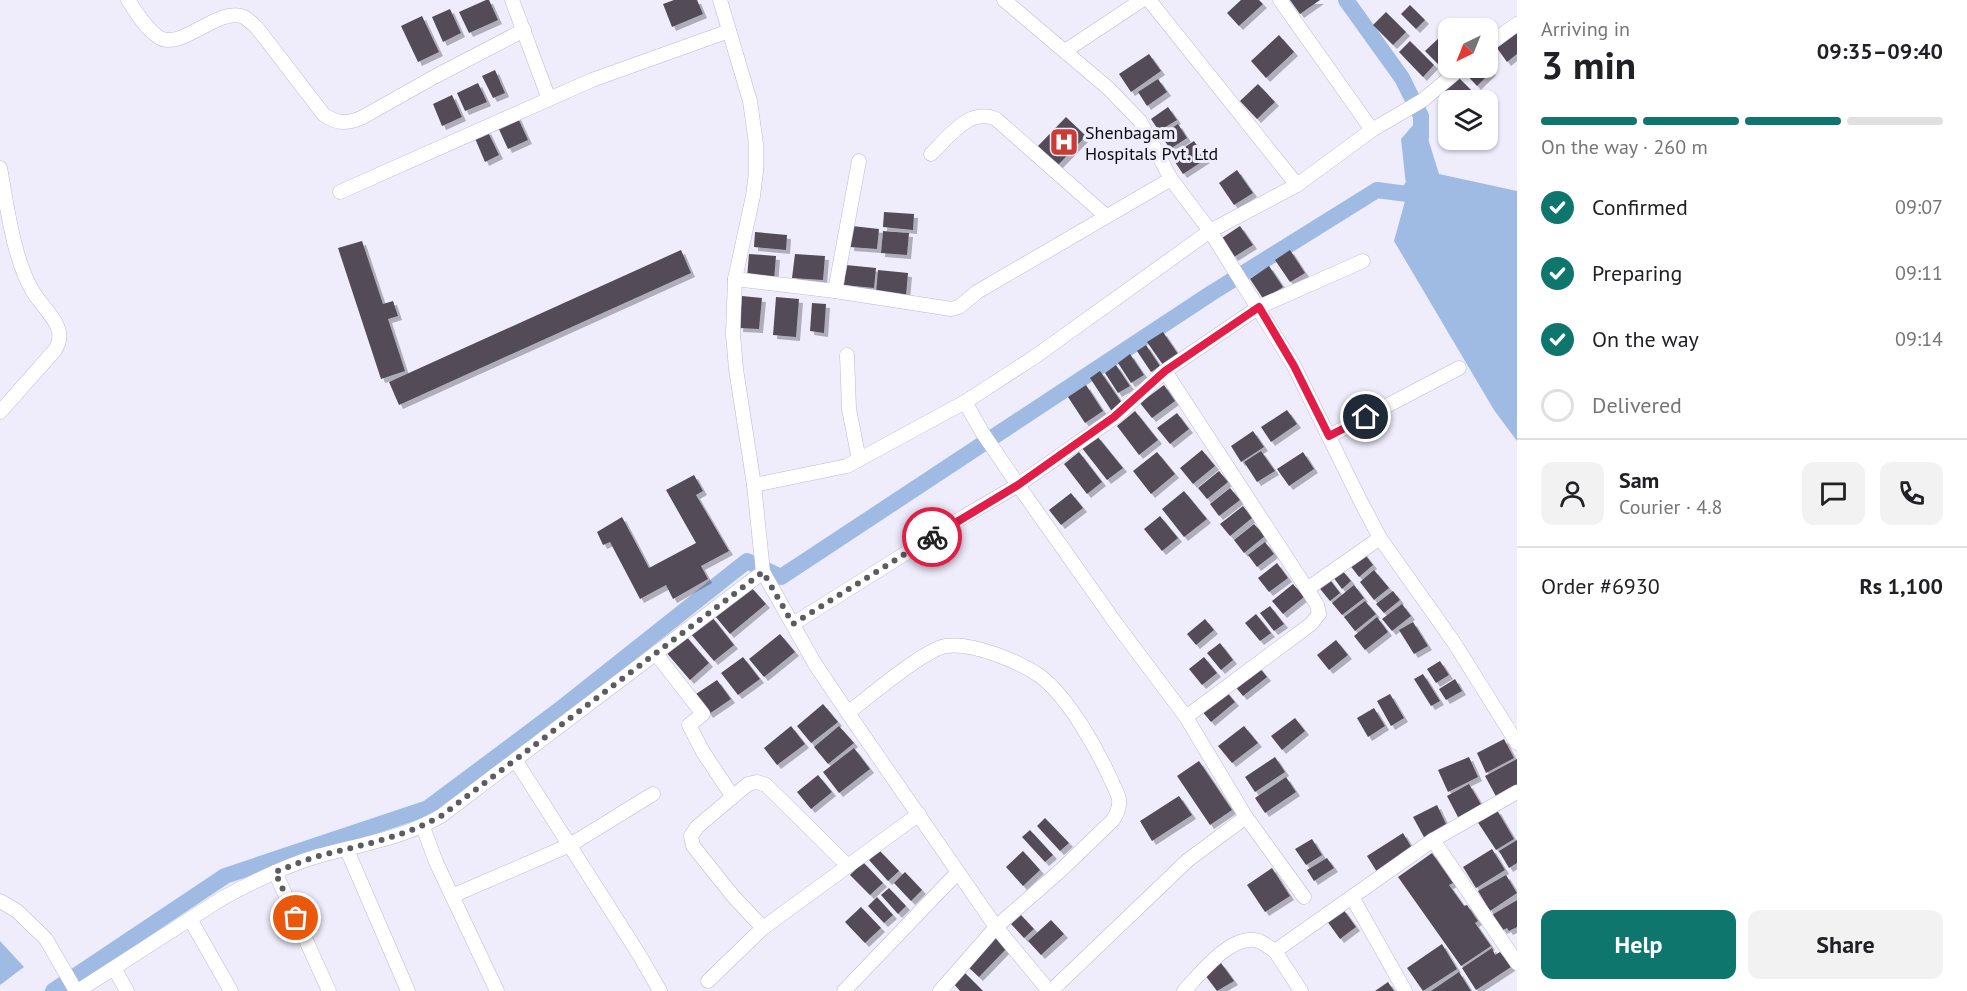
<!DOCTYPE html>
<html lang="en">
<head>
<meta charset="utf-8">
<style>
	:root { --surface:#fff; --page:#f2f2f2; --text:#202124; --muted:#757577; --line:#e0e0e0; --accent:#0f766e }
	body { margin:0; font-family:"PT Sans",sans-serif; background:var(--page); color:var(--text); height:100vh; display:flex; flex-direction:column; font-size:22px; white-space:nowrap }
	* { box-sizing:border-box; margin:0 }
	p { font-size:20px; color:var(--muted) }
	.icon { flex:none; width:33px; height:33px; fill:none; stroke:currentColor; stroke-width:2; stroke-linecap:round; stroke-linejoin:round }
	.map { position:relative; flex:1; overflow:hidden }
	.details { display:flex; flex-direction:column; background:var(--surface); width:450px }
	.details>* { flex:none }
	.needle { width:39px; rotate:223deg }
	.tools { position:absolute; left:1438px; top:18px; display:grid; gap:12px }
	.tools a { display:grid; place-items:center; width:60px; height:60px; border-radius:12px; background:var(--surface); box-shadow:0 2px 4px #0004; font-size:30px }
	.pin { position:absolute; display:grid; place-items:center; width:51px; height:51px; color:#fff; margin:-26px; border:3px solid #fff; border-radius:50%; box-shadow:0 2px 6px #0007 }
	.courier { position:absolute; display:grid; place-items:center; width:60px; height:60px; margin:-30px; border:4px solid #e11d48; border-radius:50%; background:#fff; color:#222; box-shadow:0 2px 8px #0007 }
	.summary em { font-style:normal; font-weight:800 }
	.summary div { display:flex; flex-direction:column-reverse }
	.summary { display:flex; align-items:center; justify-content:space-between; height:102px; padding:0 24px }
	h1 { font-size:39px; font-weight:800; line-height:45px }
	.bar { display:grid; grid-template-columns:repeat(4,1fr); gap:9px 6px; align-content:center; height:72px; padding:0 24px }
	.bar i { height:8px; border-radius:4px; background:var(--line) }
	.bar .selected { background:var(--accent) }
	.bar p { grid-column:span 4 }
	.line { display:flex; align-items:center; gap:15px; padding:0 24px; border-top:2px solid var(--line) }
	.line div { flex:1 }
	.round { display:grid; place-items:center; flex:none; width:63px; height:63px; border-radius:12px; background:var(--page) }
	ol { padding:0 24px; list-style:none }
	li { display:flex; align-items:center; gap:18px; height:66px }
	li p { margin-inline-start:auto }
	li .icon { padding:6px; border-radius:50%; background:var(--accent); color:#fff; stroke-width:4 }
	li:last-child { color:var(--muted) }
	li i { width:33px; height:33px; border:3px solid var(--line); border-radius:50% }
	.button { display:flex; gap:12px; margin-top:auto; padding:12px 24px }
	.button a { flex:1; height:69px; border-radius:12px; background:var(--accent); color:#fff; font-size:24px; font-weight:800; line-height:69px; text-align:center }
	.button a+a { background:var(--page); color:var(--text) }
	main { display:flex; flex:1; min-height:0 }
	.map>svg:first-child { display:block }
</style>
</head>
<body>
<main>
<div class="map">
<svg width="1517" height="991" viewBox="0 0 1517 991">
	<defs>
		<filter id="shadow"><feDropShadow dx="4" dy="4" stdDeviation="0" flood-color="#0004"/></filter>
	</defs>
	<rect width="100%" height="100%" fill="#efecfc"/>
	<!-- water -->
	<g fill="#9fbbe3">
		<polygon points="1421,116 1439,174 1517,191 1517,441 1494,410 1394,241 1407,194 1401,139"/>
		<polygon points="0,941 24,967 0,985"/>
	</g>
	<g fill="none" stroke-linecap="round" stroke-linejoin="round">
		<!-- canal -->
		<g stroke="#9fbbe3" stroke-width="16">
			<polyline points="1346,0 1402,78 1421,116 1421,137"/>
			<polyline points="53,991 225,876 428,808 559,710 747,561 781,577 1210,294 1377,190 1407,194 1421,176"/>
		</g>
	</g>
	<!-- building -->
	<g fill="#534c58" filter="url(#shadow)">
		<polygon points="486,0 489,0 498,20 469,33 459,12"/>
		<polygon points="674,0 697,0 703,14 672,27 663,4"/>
		<polygon points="1241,0 1259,0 1263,4 1239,26 1227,13"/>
		<polygon points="1290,0 1320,0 1300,14"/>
		<polygon points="1410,5 1425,20 1416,29 1401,14"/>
		<polygon points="450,9 461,33 443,42 432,17"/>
		<polygon points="1386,12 1406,32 1393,45 1373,25"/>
		<polygon points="422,16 439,52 418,62 401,26"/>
		<polygon points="1517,33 1517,54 1507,62 1497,48"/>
		<polygon points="1279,35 1294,52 1266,78 1251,61"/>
		<polygon points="1441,36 1449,44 1449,58 1441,67 1425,51"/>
		<polygon points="1410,41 1434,65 1423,77 1399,52"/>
		<polygon points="1149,54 1161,71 1131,92 1119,74"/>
		<polygon points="1473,68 1488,68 1492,71 1477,86 1466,74"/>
		<polygon points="495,70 505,93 493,98 482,76"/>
		<polygon points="1456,75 1476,95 1470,100 1454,100 1442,88"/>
		<polygon points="1158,79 1167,92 1147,106 1138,92"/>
		<polygon points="478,83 487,102 465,111 457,93"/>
		<polygon points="1258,84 1275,102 1257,119 1240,101"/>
		<polygon points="452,95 462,117 442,126 433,104"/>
		<polygon points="1168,107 1177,120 1159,131 1151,119"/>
		<polygon points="517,116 528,140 508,149 497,125"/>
		<polygon points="1066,117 1086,136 1057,166 1038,146"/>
		<polygon points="1178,124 1187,138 1170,149 1161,135"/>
		<polygon points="487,130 499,155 485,162 474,136"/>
		<polygon points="1194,141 1206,159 1183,174 1171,156"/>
		<polygon points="1237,170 1253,193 1234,205 1219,183"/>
		<polygon points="884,212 914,214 913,230 883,227"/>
		<polygon points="852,226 879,229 877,249 850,247"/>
		<polygon points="1240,226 1253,245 1234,257 1222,238"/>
		<polygon points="883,231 909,233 907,255 881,253"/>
		<polygon points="755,232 787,235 786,250 754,247"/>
		<polygon points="362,241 383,304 393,301 398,316 388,319 405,371 381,379 338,248"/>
		<polygon points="681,250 691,273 399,405 389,382"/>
		<polygon points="1290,250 1305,273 1290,282 1275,260"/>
		<polygon points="749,254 776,256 774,280 747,278"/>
		<polygon points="795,254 825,256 823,280 792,278"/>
		<polygon points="846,265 876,268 874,288 844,285"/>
		<polygon points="1269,266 1283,287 1264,300 1250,279"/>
		<polygon points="878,270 908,273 906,296 876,293"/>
		<polygon points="742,296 762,298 759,329 739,328"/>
		<polygon points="776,297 799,299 796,337 773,335"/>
		<polygon points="812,303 826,304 824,333 810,331"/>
		<polygon points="1163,332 1178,354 1163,365 1147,342"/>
		<polygon points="1146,345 1160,366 1151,372 1137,351"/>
		<polygon points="1130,354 1144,375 1131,383 1118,363"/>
		<polygon points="1116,365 1130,386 1118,393 1105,373"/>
		<polygon points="1100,371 1124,406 1113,413 1090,378"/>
		<polygon points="1086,385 1103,411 1085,423 1068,397"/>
		<polygon points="1164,385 1175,401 1152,418 1140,403"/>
		<polygon points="1287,410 1297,424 1271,442 1261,427"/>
		<polygon points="1135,411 1158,440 1139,455 1117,426"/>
		<polygon points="1177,413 1189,429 1170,444 1157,428"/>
		<polygon points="1253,431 1264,447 1241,462 1231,446"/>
		<polygon points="1097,436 1123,468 1107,480 1082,448"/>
		<polygon points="1202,450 1215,466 1193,484 1180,468"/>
		<polygon points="1261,451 1275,471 1257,482 1244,462"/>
		<polygon points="1079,452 1102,482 1087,494 1064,464"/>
		<polygon points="1157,452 1175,474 1151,494 1133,471"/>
		<polygon points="1303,452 1314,469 1289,486 1277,469"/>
		<polygon points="1219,471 1228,482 1207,499 1198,488"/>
		<polygon points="694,475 703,491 696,495 729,551 701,566 708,579 673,599 666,585 640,599 610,542 603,545 597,532 622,517 649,568 696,543 666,490"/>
		<polygon points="1230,488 1240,500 1219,516 1210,504"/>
		<polygon points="1184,491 1207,519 1184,537 1162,509"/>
		<polygon points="1071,493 1083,508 1061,525 1049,510"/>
		<polygon points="1243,506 1252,518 1230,536 1220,524"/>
		<polygon points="1160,516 1178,538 1162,551 1144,529"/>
		<polygon points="1254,524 1265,536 1244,553 1234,540"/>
		<polygon points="1265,542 1274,554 1257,567 1248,555"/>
		<polygon points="1363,552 1373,565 1359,577 1349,564"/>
		<polygon points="1277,563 1288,578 1269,592 1258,578"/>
		<polygon points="1342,570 1351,581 1342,589 1333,577"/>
		<polygon points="1374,570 1389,588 1374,600 1360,582"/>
		<polygon points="1327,576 1340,593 1330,601 1317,585"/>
		<polygon points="1293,584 1304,597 1283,614 1272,601"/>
		<polygon points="1354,585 1364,598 1342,615 1332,603"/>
		<polygon points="750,586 766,604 730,634 715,616"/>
		<polygon points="1393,591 1400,600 1384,613 1376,604"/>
		<polygon points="1365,601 1376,614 1355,631 1344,617"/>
		<polygon points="1402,604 1411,616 1392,631 1382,619"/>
		<polygon points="1270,606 1284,624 1274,631 1260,613"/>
		<polygon points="1256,614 1271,633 1260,641 1245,623"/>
		<polygon points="712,617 734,645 714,661 691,634"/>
		<polygon points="1377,617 1388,632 1365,650 1354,636"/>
		<polygon points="1205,619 1214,630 1196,645 1187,634"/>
		<polygon points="1413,622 1428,646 1414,654 1399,630"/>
		<polygon points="684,634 709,663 690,680 665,651"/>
		<polygon points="780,634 795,652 764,677 749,659"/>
		<polygon points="1336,640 1348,655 1329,670 1317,655"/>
		<polygon points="1220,643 1233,660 1221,670 1207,653"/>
		<polygon points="743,657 760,679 738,695 721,673"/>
		<polygon points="1204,657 1217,673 1202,685 1189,669"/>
		<polygon points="1440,661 1449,675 1436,683 1427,669"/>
		<polygon points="1258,666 1267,677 1243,696 1234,685"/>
		<polygon points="1423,674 1440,701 1431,706 1414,679"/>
		<polygon points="1455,679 1462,691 1446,700 1439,689"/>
		<polygon points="717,680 731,699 709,714 696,694"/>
		<polygon points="1225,690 1235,702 1211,722 1201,710"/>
		<polygon points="1390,694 1404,718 1391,726 1377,701"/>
		<polygon points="823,704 838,722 811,743 797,726"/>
		<polygon points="1374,708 1385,726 1368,737 1357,718"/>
		<polygon points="1295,718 1305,731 1282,750 1271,736"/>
		<polygon points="791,726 805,744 777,765 764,748"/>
		<polygon points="839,726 854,743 828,764 814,747"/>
		<polygon points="1244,726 1258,743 1232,763 1218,746"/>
		<polygon points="1504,739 1514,758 1486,773 1477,753"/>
		<polygon points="854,748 870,769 839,793 823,772"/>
		<polygon points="1275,757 1285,772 1255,792 1245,777"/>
		<polygon points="1469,757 1478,777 1448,792 1438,770"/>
		<polygon points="1517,759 1517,789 1498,800 1485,776"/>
		<polygon points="1199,761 1232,810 1210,825 1177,776"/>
		<polygon points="818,775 832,792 811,809 797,792"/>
		<polygon points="1286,777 1296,792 1265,813 1255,798"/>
		<polygon points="1469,784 1482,806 1459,819 1447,796"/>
		<polygon points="1179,796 1192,815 1152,841 1140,821"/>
		<polygon points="1437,805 1447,826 1425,839 1413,817"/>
		<polygon points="1497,810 1514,839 1496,850 1477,821"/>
		<polygon points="1045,818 1069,843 1060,851 1037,826"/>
		<polygon points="1030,830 1053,855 1045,862 1022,837"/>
		<polygon points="1403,833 1412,848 1377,872 1367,856"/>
		<polygon points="1312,839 1322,855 1306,865 1295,849"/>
		<polygon points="1517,840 1517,863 1509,868 1499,851"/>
		<polygon points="1492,849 1505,870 1476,888 1463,867"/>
		<polygon points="880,851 899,871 888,881 869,860"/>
		<polygon points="1023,851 1040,870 1023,886 1006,867"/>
		<polygon points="1432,853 1453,883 1449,885 1464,906 1467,905 1478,921 1475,923 1491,946 1461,966 1398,877"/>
		<polygon points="1327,858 1334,868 1314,881 1307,870"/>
		<polygon points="863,862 883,883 870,895 850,875"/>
		<polygon points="1272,868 1290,896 1265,912 1247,885"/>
		<polygon points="905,872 922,890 911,901 894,883"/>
		<polygon points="1506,875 1517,893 1490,911 1478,891"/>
		<polygon points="889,888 906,906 898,914 881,895"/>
		<polygon points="877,897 893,915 884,923 868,906"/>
		<polygon points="1517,900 1517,927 1509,931 1507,928 1503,930 1492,915"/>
		<polygon points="861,907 881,928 865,943 845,922"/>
		<polygon points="1343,909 1356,927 1340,939 1327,921"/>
		<polygon points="1021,915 1034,929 1024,938 1011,924"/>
		<polygon points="1051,920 1064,934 1041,955 1028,941"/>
		<polygon points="994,935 1007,948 979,977 966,965"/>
		<polygon points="1442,944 1457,969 1423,991 1407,968"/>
		<polygon points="1492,948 1495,955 1500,952 1511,967 1476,990 1462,968"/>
		<polygon points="1221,963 1234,981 1217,991 1205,975"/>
		<polygon points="964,972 983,991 960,991 953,983"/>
		<polygon points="1459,972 1471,991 1431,991"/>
		<polygon points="1388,982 1394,991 1375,991"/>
	</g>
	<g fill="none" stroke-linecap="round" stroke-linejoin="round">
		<!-- street casing -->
		<g stroke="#bebbca" stroke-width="15">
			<g id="street">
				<path d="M128,0c8,12 17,27 29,36 23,18 59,-30 87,-19 5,3 10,8 14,12l66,86c14,9 24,9 39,2l71,-40 90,-47"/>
				<polyline points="512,0 549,99"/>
				<polyline points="720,0 750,101 756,144 756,172 753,196 735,279 733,334 736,369 754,485 763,572 815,664 848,713 996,927 1049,991"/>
				<polyline points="1004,0 1108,88 1140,121 1171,179 1210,231 1294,366 1361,502 1380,538 1453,641 1517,743"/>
				<polyline points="1149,0 1297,185"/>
				<polyline points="1280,0 1372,130"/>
				<polyline points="1488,45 1517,24"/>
				<polyline points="1065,51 1142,0"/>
				<path d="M931,154c18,-17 38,-47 65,-35l110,97"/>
				<path d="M0,168c7,37 13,89 32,122 11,20 38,37 23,60l-55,62"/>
				<polyline points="340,192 592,80 729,31"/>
				<polyline points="735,279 835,291 951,309 959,307 977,292 1171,179"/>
				<polyline points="835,291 859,161"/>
				<polyline points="847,355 849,409 859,460"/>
				<polyline points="1165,371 1307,589 1317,605 1319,614 1311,624 1186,717"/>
				<polyline points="1329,436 1459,368"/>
				<polyline points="754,485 847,466 965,402 1033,358 1210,231 1297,185 1372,130 1423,100 1461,68"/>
				<polyline points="1307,589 1380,538"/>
				<polyline points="793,624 965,516 1018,485 982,432 965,402"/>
				<polyline points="656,654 703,714 689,725 703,752 733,797"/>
				<path d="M848,713c20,-16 77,-64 98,-67 26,-4 72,15 94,30 29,22 57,73 72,106 2,5 6,11 7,17 1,8 -2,15 -6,21l-53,51 -64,56 -56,64"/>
				<polyline points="516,761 640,956 660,991"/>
				<polyline points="423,827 436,862 497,991"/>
				<polyline points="1433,840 1517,963"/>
				<polyline points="347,850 408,991"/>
				<polyline points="275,872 329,991"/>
				<polyline points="452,896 570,845 653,794"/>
				<polyline points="1304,897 1246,817 1186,717 1117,625 1018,485 1115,417 1165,371 1259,307 1363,261"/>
				<polyline points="1352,897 1405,991"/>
				<polyline points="0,901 17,911 46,939 76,991"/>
				<polyline points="190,919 231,991"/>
				<polyline points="763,928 733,896 693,846 691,836 697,827 748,784 757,782 766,785 848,866"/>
				<polyline points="1275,951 1301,991"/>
				<polyline points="114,968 127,991"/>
				<polyline points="708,981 763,928 919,814"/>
				<path d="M78,991l143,-92c31,-17 63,-33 97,-43 44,-12 83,-17 123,-40l322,-244"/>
				<polyline points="844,991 958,872"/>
				<polyline points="1051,991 1188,860 1246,817"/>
				<path d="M1184,991c16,-17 48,-59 75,-50 5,2 11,7 16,10l158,-111 84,-48"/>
			</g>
		</g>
		<!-- street -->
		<use href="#street" stroke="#fff" stroke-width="14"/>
	</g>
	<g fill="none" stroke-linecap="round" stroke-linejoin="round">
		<!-- done -->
		<path stroke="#5c5a63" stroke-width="6" stroke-dasharray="0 10.8" d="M296,918l-21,-46c14,-5 29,-12 44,-16 42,-11 83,-18 122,-40l322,-244 30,52 139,-87"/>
		<!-- route -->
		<polyline stroke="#e11d48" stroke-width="8" points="932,537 1018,485 1114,417 1165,371 1259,307 1294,366 1329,436 1366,417"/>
	</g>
	<!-- icons -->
	<defs>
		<g id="hospital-square" transform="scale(1.5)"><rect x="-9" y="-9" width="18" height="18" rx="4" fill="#ca3c35" stroke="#efecfc"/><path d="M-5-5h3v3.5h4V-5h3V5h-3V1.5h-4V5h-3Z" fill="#fff"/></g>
	</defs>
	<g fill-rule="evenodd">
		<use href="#hospital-square" x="1064" y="142"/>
	</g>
	<g text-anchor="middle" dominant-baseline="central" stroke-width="6" stroke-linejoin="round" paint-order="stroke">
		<!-- poi labels -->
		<g font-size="18" fill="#0d0c11" stroke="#efecfc" text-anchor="start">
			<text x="1085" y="132">Shenbagam<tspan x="1085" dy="21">Hospitals Pvt. Ltd</tspan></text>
		</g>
	</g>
</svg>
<div class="tools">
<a><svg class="needle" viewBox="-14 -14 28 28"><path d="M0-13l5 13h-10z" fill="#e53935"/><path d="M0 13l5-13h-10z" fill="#757577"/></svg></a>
<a><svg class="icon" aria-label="layers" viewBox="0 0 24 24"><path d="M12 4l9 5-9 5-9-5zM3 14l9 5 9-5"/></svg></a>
</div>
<div class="pin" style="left:296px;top:918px;background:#ea580c"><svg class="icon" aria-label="bag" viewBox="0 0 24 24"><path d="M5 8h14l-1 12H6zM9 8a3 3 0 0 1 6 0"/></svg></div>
<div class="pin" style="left:1366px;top:417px;background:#1f2937"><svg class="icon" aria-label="home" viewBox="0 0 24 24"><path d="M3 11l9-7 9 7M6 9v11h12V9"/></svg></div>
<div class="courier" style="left:932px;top:537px"><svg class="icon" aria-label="bike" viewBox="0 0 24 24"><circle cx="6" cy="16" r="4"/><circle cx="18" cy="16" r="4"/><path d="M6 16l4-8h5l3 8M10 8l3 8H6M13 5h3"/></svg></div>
</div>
<section class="details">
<div class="summary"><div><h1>3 min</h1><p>Arriving in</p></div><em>09:35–09:40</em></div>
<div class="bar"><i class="selected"></i><i class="selected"></i><i class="selected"></i><i></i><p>On the way · 260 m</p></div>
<ol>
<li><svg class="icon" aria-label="check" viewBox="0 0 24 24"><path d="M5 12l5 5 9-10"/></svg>Confirmed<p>09:07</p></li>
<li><svg class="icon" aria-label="check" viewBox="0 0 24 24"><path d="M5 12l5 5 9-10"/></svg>Preparing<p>09:11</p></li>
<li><svg class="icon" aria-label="check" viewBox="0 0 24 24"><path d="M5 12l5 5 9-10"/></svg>On the way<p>09:14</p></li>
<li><i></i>Delivered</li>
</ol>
<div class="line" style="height:108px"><a class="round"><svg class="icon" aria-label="person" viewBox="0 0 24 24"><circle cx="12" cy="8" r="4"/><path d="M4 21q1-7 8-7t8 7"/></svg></a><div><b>Sam</b><p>Courier · 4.8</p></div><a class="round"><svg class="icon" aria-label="chat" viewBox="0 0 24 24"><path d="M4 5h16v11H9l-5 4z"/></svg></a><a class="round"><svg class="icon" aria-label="phone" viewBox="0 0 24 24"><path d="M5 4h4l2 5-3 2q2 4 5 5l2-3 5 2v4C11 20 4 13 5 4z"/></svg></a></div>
<div class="line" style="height:78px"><div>Order #6930</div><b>Rs 1,100</b></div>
<div class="button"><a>Help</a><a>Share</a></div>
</section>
</main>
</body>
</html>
